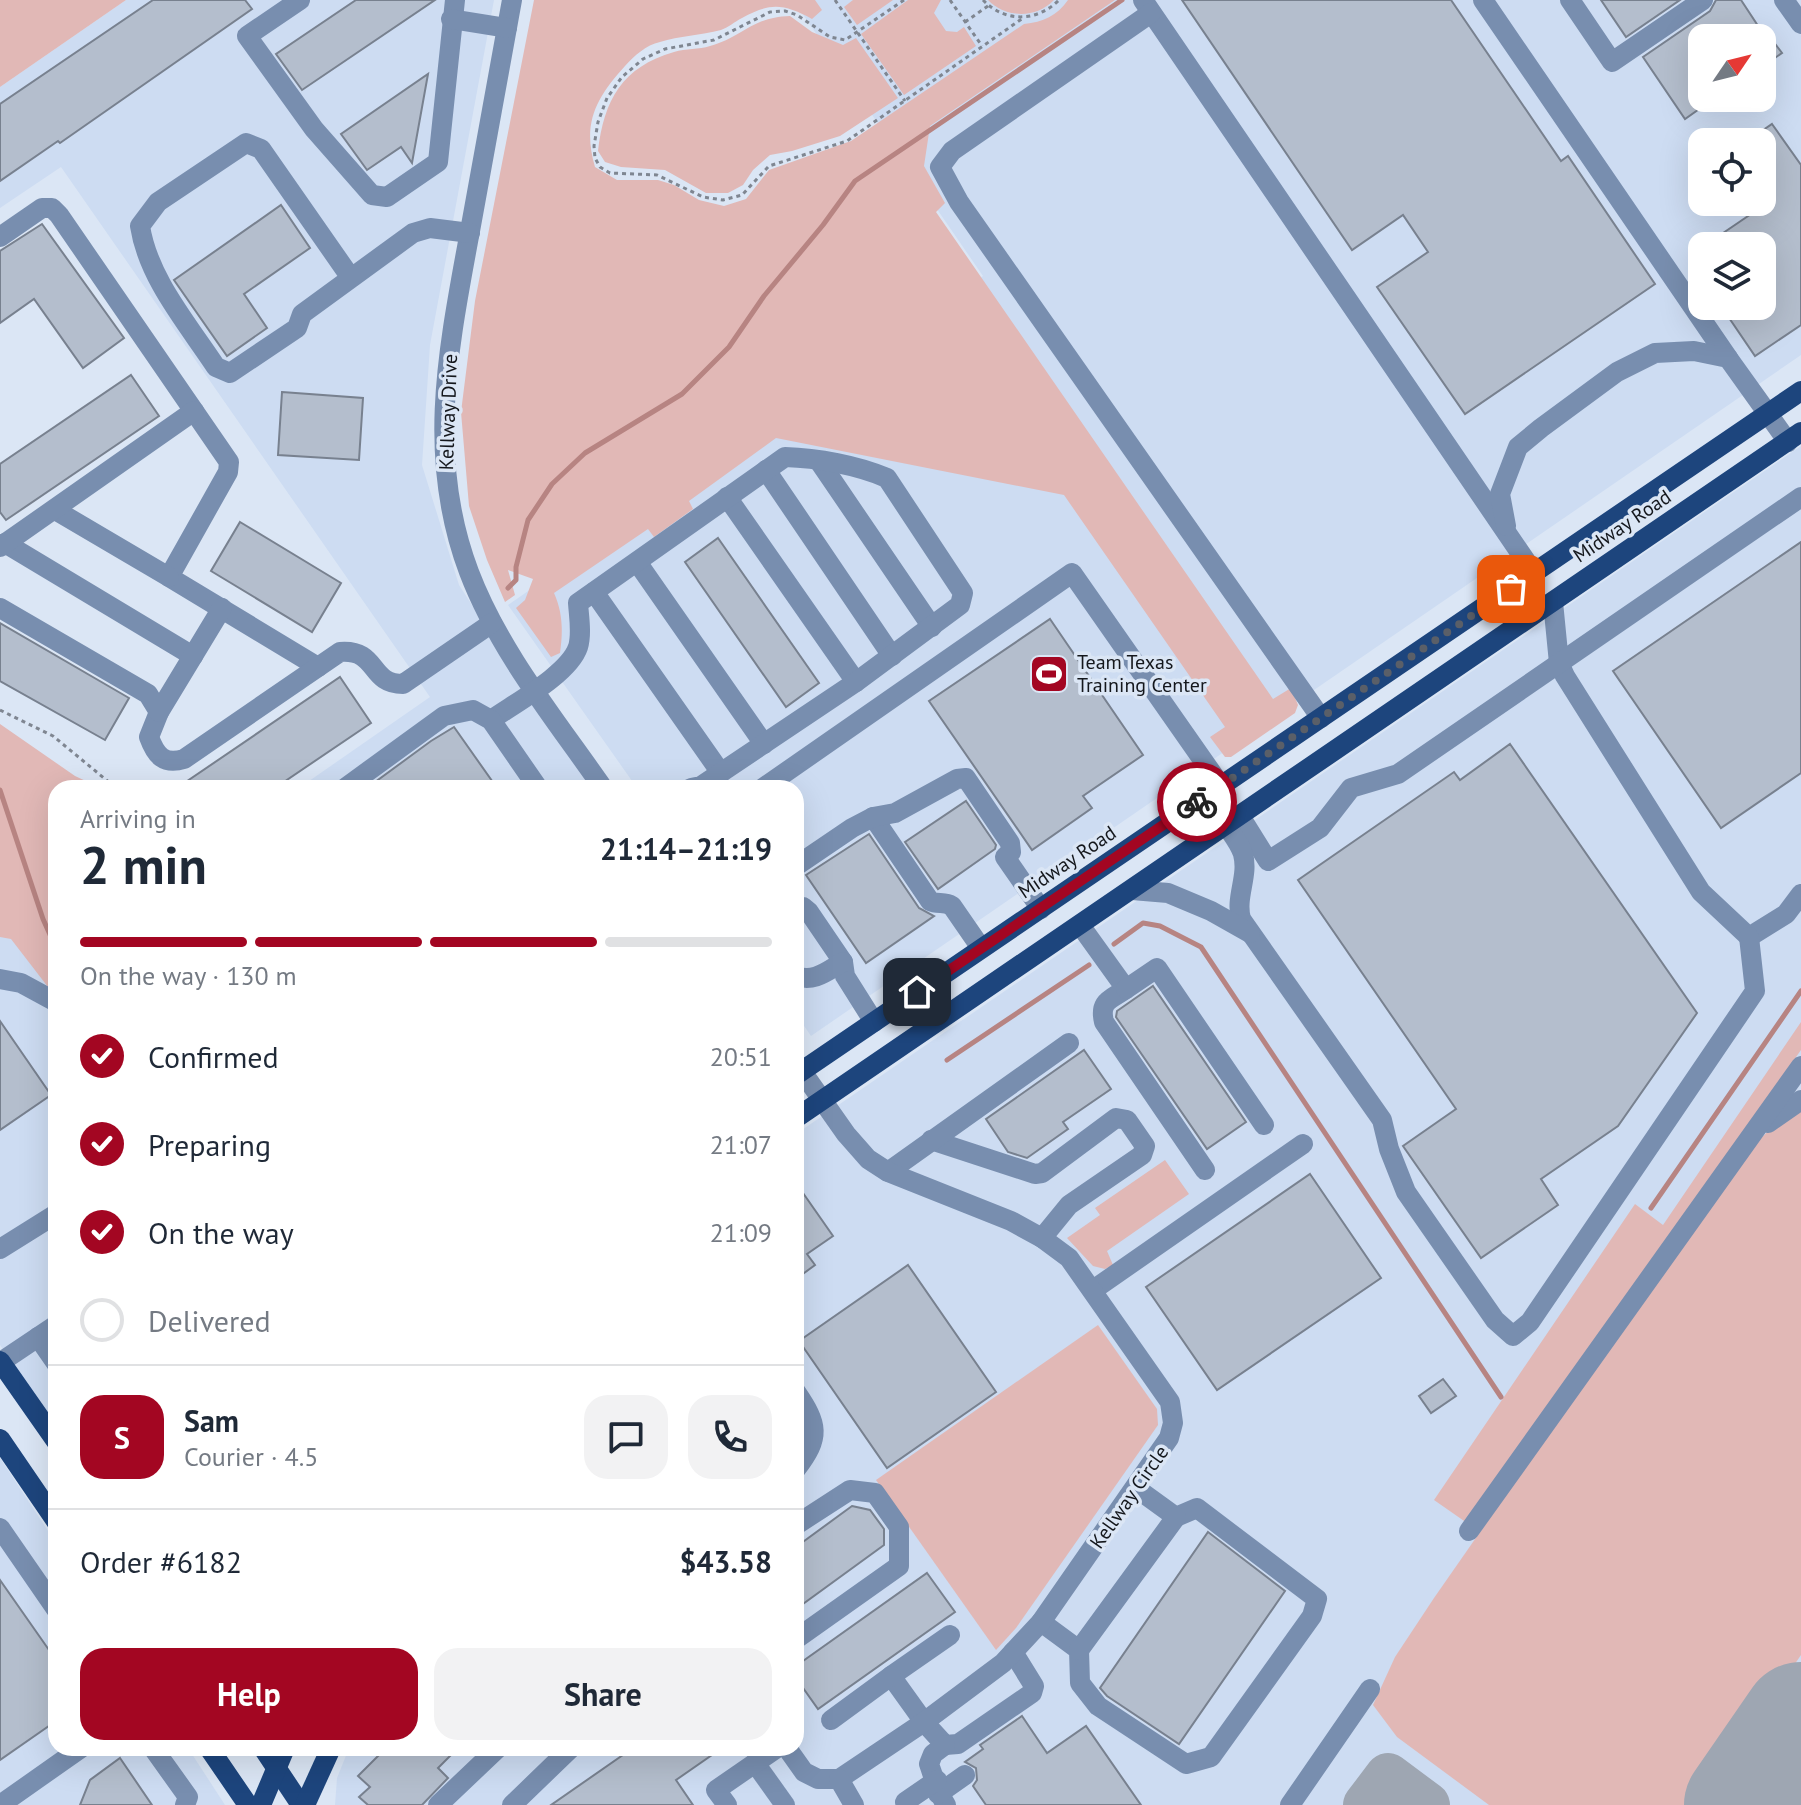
<!DOCTYPE html>
<html lang="en">
<head>
<meta charset="utf-8">
<style>
	:root { --surface:#fff; --page:#f2f2f3; --text:#1f2937; --muted:#747a83; --line:#e0e1e3; --accent:#a30622 }
	body { margin:0; font-family:"PT Sans",sans-serif; background:var(--page); color:var(--text); height:100vh; display:flex; flex-direction:column; font-size:30px; white-space:nowrap }
	* { box-sizing:border-box; margin:0 }
	p { font-size:26px; color:var(--muted) }
	.icon { flex:none; width:44px; height:44px; fill:none; stroke:currentColor; stroke-width:2; stroke-linecap:round; stroke-linejoin:round }
	.map { position:relative; flex:1; overflow:hidden }
	.panel { position:absolute; left:48px; top:780px; width:756px; height:976px; display:flex; flex-direction:column; background:var(--surface); border-radius:24px; box-shadow:0 8px 32px #0002 }
	.panel>* { flex:none }
	.needle { width:52px; rotate:55deg }
	.fabs { position:absolute; left:1688px; top:24px; display:grid; gap:16px }
	.fabs a { display:grid; place-items:center; width:88px; height:88px; border-radius:16px; background:var(--surface); box-shadow:0 8px 32px #0002; font-size:40px }
	.pin { position:absolute; display:grid; place-items:center; width:68px; height:68px; color:#fff; margin:-34px; border-radius:16px; box-shadow:0 4px 12px #0006 }
	.courier { position:absolute; display:grid; place-items:center; width:80px; height:80px; margin:-40px; border:6px solid #a30622; border-radius:50%; background:#fff; color:#222; box-shadow:0 2px 10px #0007 }
	.overview em { font-style:normal; font-weight:800 }
	.overview div { display:flex; flex-direction:column-reverse }
	.overview { display:flex; align-items:center; justify-content:space-between; height:136px; padding:0 32px }
	h1 { font-size:52px; font-weight:800; line-height:60px }
	.bar { display:grid; grid-template-columns:repeat(4,1fr); gap:12px 8px; align-content:center; height:96px; padding:0 32px }
	.bar i { height:10px; border-radius:6px; background:var(--line) }
	.bar .on { background:var(--accent) }
	.bar p { grid-column:span 4 }
	.line { display:flex; align-items:center; gap:20px; padding:0 32px; border-top:2px solid var(--line) }
	.line div { flex:1 }
	.round { display:grid; place-items:center; flex:none; width:84px; height:84px; border-radius:24px; background:var(--page) }
	ol { padding:0 32px; list-style:none }
	li { display:flex; align-items:center; gap:24px; height:88px }
	li p { margin-inline-start:auto }
	li .icon { padding:8px; border-radius:50%; background:var(--accent); color:#fff; stroke-width:4 }
	li:last-child { color:var(--muted) }
	li i { width:44px; height:44px; border:4px solid var(--line); border-radius:50% }
	.primary-button { display:flex; gap:16px; margin-top:auto; padding:16px 32px }
	.primary-button a { flex:1; height:92px; border-radius:24px; background:var(--accent); color:#fff; font-size:32px; font-weight:800; line-height:92px; text-align:center }
	.primary-button a+a { background:var(--page); color:var(--text) }
	.map>svg:first-child { display:block }
</style>
</head>
<body>
<div class="map">
<svg width="1801" height="1805" viewBox="0 0 1801 1805">
	<rect width="100%" height="100%" fill="#dbe6f5"/>
	<!-- built -->
	<g fill="#cddcf2" fill-rule="evenodd">
		<polygon points="126,0 494,0 430,345 422,465 459,585 591,788 299,788 430,697 61,167 0,208 0,87"/>
		<path d="M793,0h1008v355l-990,681 -15,-22v-226h-159l-129,-183 475,-329zM1702,38h60v60h-60zM1702,142h60v60h-60zM1702,246h60v60h-60z"/>
		<polygon points="1801,446 1801,1805 335,1805 337,1778 349,1748 796,1748 796,1134"/>
		<polygon points="0,902 56,952 56,1426 0,1345"/>
		<polygon points="0,1458 56,1543 56,1748 188,1748 225,1805 0,1805"/>
	</g>
	<!-- green -->
	<g fill="#e1b8b6">
		<polygon points="0,0 126,0 0,87"/>
		<path d="M534,0h281l7,10 -10,9c-28,-15 -41,-17 -70,-1 -8,4 -13,9 -21,12 -20,5 -42,6 -61,12 -14,3 -26,14 -35,24 -29,32 -43,57 -30,101l22,13h41l16,5 25,15 25,6 22,-7 23,-29 82,-29 173,-117c19,-2 33,-8 44,-24h47l-185,126 -6,40 21,37 -9,9 337,487 18,-11 7,17 -3,8 -64,44h-6l-15,-20 15,-10 -161,-232 -288,-57 -87,63 4,8 -39,28 -6,-8 -94,64c9,20 9,39 6,60l-9,4 -35,-49 9,-8 8,-21 -25,-9 7,25 -10,7 -18,-42 -18,-54 -8,-94 14,-111z"/>
		<polygon points="853,0 893,0 857,25 844,7"/>
		<polygon points="908,0 941,0 934,13 946,31 957,32 964,27 976,46 904,95 861,34"/>
		<path d="M988,0h66c-18,19 -49,18 -66,0z"/>
		<path d="M790,16l22,16 31,13 13,-7 42,60 -58,38 -48,15 -22,4 -17,15 -10,15 -15,8h-22l-41,-23 -44,-3 -16,-5 -7,-11c6,-51 24,-84 76,-99 12,-4 25,-2 36,-6 33,-9 42,-29 80,-30z"/>
		<polygon points="0,724 75,776 101,788 56,788 56,989 48,987 11,939 0,937"/>
		<polygon points="1801,1022 1801,1050 1467,1523 1434,1500 1635,1204 1663,1225"/>
		<polygon points="1801,1106 1801,1655 1697,1805 1489,1805 1397,1737 1373,1705 1395,1657 1434,1598 1742,1156 1780,1120"/>
		<polygon points="1165,1160 1189,1194 1107,1251 1113,1265 1105,1269 1093,1266 1067,1238 1100,1215 1095,1208"/>
		<polygon points="1098,1325 1157,1409 1158,1425 1016,1628 996,1650 876,1480"/>
	</g>
	<g fill="none" stroke-linecap="round" stroke-linejoin="round">
		<!-- stream -->
		<g stroke="#b78482" stroke-width="5">
			<polyline points="508,588 516,580 516,567 528,520 552,484 585,453 682,394 729,347 764,296 823,225 855,181 1122,0"/>
			<polyline points="0,790 43,919 56,948"/>
			<polyline points="1114,944 1143,923 1160,926 1201,947 1501,1397"/>
			<polyline points="947,1060 1089,965"/>
			<polyline points="1651,1208 1801,991"/>
		</g>
		<!-- taxiway -->
		<polyline stroke="#9ea6b2" stroke-width="46" points="1366,1805 1388,1776 1427,1805"/>
		<!-- runway -->
		<polyline stroke="#9ea6b2" stroke-width="118" points="1743,1805 1801,1721"/>
	</g>
	<!-- building -->
	<g fill="#b4becd" stroke="#78818f" stroke-width="2">
		<polygon points="153,0 245,0 252,9 60,143 58,141 0,181 0,104"/>
		<polygon points="356,0 435,0 302,90 276,54"/>
		<polygon points="1182,0 1451,0 1561,161 1568,156 1655,284 1465,414 1377,287 1428,252 1403,215 1352,250"/>
		<polygon points="1601,0 1680,0 1626,37"/>
		<polygon points="1716,0 1741,0 1766,38 1702,38 1702,107 1685,119 1643,57 1710,11"/>
		<polygon points="1773,41 1782,53 1762,67 1762,49"/>
		<polygon points="428,74 412,163 401,147 367,170 341,134"/>
		<polygon points="1772,124 1801,165 1801,325 1755,356 1721,306 1762,306 1762,246 1704,246 1751,214 1743,202 1762,202 1762,142 1746,142"/>
		<polygon points="281,205 310,248 244,294 267,328 227,356 174,280"/>
		<polygon points="42,224 124,338 83,368 34,299 0,323 0,251"/>
		<polygon points="131,375 159,416 6,520 0,512 0,464"/>
		<polygon points="282,392 363,398 359,460 278,455"/>
		<polygon points="240,522 341,583 312,632 211,571"/>
		<polygon points="718,538 819,683 786,707 685,562"/>
		<polygon points="1801,542 1801,773 1721,828 1613,671"/>
		<polygon points="1050,619 1143,755 1083,796 1092,808 1032,850 929,701"/>
		<polygon points="0,623 129,698 105,740 0,681"/>
		<polygon points="340,677 371,723 275,788 177,788"/>
		<polygon points="454,727 497,788 367,788 431,741"/>
		<polygon points="1510,744 1697,1013 1618,1126 1541,1179 1558,1205 1481,1258 1403,1146 1456,1109 1298,880 1454,772 1460,780"/>
		<polygon points="966,801 996,845 995,849 938,889 905,842"/>
		<polygon points="869,834 919,908 934,916 866,963 806,875"/>
		<polygon points="1153,986 1246,1122 1207,1149 1116,1017 1117,1011"/>
		<polygon points="0,1021 51,1095 0,1130"/>
		<polygon points="1084,1050 1111,1089 1063,1122 1068,1129 1027,1158 1008,1152 986,1119"/>
		<polygon points="1310,1174 1381,1278 1217,1390 1146,1287"/>
		<polygon points="796,1183 833,1236 807,1254 815,1265 796,1279"/>
		<polygon points="908,1265 996,1392 887,1468 799,1341"/>
		<polygon points="1443,1379 1456,1396 1431,1413 1419,1396"/>
		<polygon points="852,1506 870,1510 884,1529 884,1545 796,1609 796,1547"/>
		<polygon points="1208,1532 1285,1591 1179,1744 1107,1696 1100,1688"/>
		<polygon points="927,1573 955,1612 818,1709 796,1678 796,1666"/>
		<polygon points="0,1580 56,1660 56,1721 0,1760"/>
		<polygon points="1022,1716 1047,1753 1086,1726 1141,1805 986,1805 973,1786 977,1780 976,1768 965,1762 983,1749 980,1745"/>
		<polygon points="386,1748 458,1748 438,1768 448,1778 422,1805 368,1805 359,1797 370,1787 358,1776"/>
		<polygon points="633,1748 722,1748 676,1780 693,1805 551,1805"/>
		<polygon points="120,1758 152,1805 80,1805 90,1780"/>
	</g>
	<g fill="none" stroke-linecap="round" stroke-linejoin="round">
		<!-- path -->
		<g stroke="#7f8691" stroke-width="3" stroke-dasharray="4 4" stroke-linecap="butt">
			<polyline points="835,0 905,101"/>
			<polyline points="904,0 845,40 830,37 797,15 785,11 770,12 714,40 665,49 643,59 622,77 607,98 598,122 594,146 595,158 600,167 610,173 657,175 703,197 723,200 742,195 769,166 847,141 1023,18"/>
			<polyline points="950,0 982,46"/>
			<path d="M983,0c22,23 54,22 76,0"/>
			<polyline points="965,22 988,6"/>
			<polyline points="0,710 53,736 116,788"/>
			<polyline points="166,788 174,786 176,788"/>
		</g>
		<!-- minor -->
		<g stroke="#788eaf" stroke-width="20">
			<polyline points="300,0 247,36 314,129 372,195 387,197 438,162 455,0"/>
			<path d="M512,0c-13,73 -27,147 -40,220 -22,121 -48,233 -3,352 30,79 86,147 134,216"/>
			<polyline points="1143,0 1534,573"/>
			<polyline points="1483,0 1728,358"/>
			<polyline points="1570,0 1612,62 1703,0"/>
			<polyline points="1784,0 1801,24"/>
			<polyline points="1151,13 952,151 940,167 959,202 1321,718"/>
			<polyline points="451,19 507,28"/>
			<polyline points="0,237 42,208 52,208 59,215 229,462 228,472 169,577 318,667"/>
			<path d="M351,278l-90,-129 -15,-6 -88,59 -18,24c8,52 47,97 76,141l14,6 67,-45 5,-14 111,-81 17,-5 40,5"/>
			<polyline points="819,461 932,627"/>
			<polyline points="766,470 892,656"/>
			<polyline points="727,497 856,682"/>
			<polyline points="55,510 169,577"/>
			<polyline points="1506,526 1500,494 1518,447 1541,428 1617,372 1655,353 1694,351 1728,358 1788,442"/>
			<polyline points="5,543 193,656"/>
			<polyline points="0,547 194,411"/>
			<polyline points="637,562 764,744"/>
			<polyline points="594,592 721,773"/>
			<polyline points="1553,602 1559,663 1565,676 1701,892 1749,937 1786,914 1801,894"/>
			<path d="M0,608l148,86 11,18 -10,25c7,19 15,28 35,22l156,-107c39,-3 28,32 63,32l89,-61"/>
			<polyline points="159,712 222,608"/>
			<path d="M491,720c24,-17 78,-46 87,-73 4,-13 1,-30 0,-44l207,-146c32,1 72,8 102,21l76,115 -3,12 -104,77 -155,104 -10,2"/>
			<polyline points="345,788 444,716 473,710 491,720 538,788"/>
			<polyline points="763,788 1072,573 1221,786"/>
			<polyline points="1240,816 1268,861 1320,828 1351,788 1398,774 1801,497"/>
			<path d="M873,817l57,84c8,4 14,0 22,5l29,42"/>
			<path d="M1226,825c6,9 14,19 17,29 6,22 -8,43 -2,65l141,201 7,29 17,43 89,128 18,16 17,-14 225,-331 -6,-54"/>
			<polyline points="796,866 852,828 873,817 895,813 957,779 966,778 1010,843 1011,852 1005,857 1041,909"/>
			<polyline points="1132,890 1168,893 1211,911 1250,933"/>
			<polyline points="796,907 803,907 809,912 843,962 845,976 874,1022"/>
			<path d="M1080,925l46,64c-16,11 -27,12 -22,33l101,148"/>
			<path d="M796,976c18,7 31,-5 47,-14"/>
			<polyline points="0,979 21,983 56,1002"/>
			<polyline points="1126,989 1157,968 1264,1125"/>
			<polyline points="1768,1123 1801,1100"/>
			<polyline points="931,1140 1035,1174 1042,1173 1116,1118 1127,1120 1145,1146 1142,1155 1069,1205 1042,1238"/>
			<polyline points="888,1172 1069,1043"/>
			<polyline points="0,1249 56,1214"/>
			<polyline points="1093,1290 1303,1144"/>
			<polyline points="38,1337 56,1363"/>
			<polyline points="1,1362 56,1325"/>
			<path d="M796,1392c22,32 25,45 0,77"/>
			<polyline points="796,1525 850,1490 875,1493 899,1527 899,1566 796,1639"/>
			<polyline points="0,1528 56,1609"/>
			<polyline points="1469,1531 1801,1066"/>
			<polyline points="1041,1622 1079,1650 1080,1683 1098,1706 1186,1764 1211,1757 1312,1616 1317,1599 1197,1508 1176,1517 1136,1488"/>
			<polyline points="950,1635 891,1676 924,1722 945,1745 958,1744 1032,1693 1034,1686 1013,1652"/>
			<polyline points="1079,1650 1176,1517"/>
			<polyline points="831,1720 891,1676"/>
			<path d="M945,1745l-12,9 -4,10c5,14 9,29 17,41"/>
			<polyline points="153,1748 188,1797 185,1805"/>
			<polyline points="787,1748 804,1772 818,1779 839,1779 924,1722 1003,1663 1041,1622 1169,1438 1173,1423 1170,1402 1069,1258 1042,1238 1011,1221 888,1172 868,1159 846,1134 796,1063"/>
			<polyline points="755,1763 785,1805"/>
			<polyline points="839,1779 854,1805"/>
			<polyline points="938,1794 965,1775"/>
			<polyline points="0,1805 81,1748"/>
			<polyline points="438,1805 498,1748"/>
			<polyline points="512,1805 571,1748"/>
			<polyline points="727,1805 716,1790 777,1748"/>
			<polyline points="907,1805 905,1802 937,1780"/>
			<polyline points="1290,1805 1370,1689"/>
		</g>
		<!-- major -->
		<g stroke="#1d457d" stroke-width="20">
			<polyline points="796,1075 1801,391"/>
			<polyline points="796,1118 1801,432"/>
			<polyline points="0,1361 56,1441"/>
			<polyline points="0,1439 56,1521"/>
			<polyline points="209,1748 248,1805"/>
			<polyline points="263,1748 301,1805"/>
			<polyline points="261,1805 285,1748"/>
			<polyline points="305,1805 331,1748"/>
		</g>
	</g>
	<g fill="none" stroke-linecap="round" stroke-linejoin="round">
		<!-- done -->
		<polyline stroke="#5a5f68" stroke-width="8" stroke-dasharray="0 14.4" points="1197,802 1511,589"/>
		<!-- route -->
		<polyline stroke="#a30622" stroke-width="10" points="917,992 1197,802"/>
	</g>
	<!-- icons -->
	<defs>
		<g id="stadium-square" transform="scale(2)"><rect x="-9" y="-9" width="18" height="18" rx="4" fill="#a30622" stroke="#dbe6f5"/><path d="M0-5a6.5 5 0 1 0 0 10a6.5 5 0 1 0 0-10ZM-3.5-1.8h7v3.6h-7Z" fill="#fff"/></g>
	</defs>
	<g fill-rule="evenodd">
		<use href="#stadium-square" x="1049" y="674"/>
	</g>
	<g text-anchor="middle" dominant-baseline="central" stroke-width="7" stroke-linejoin="round" paint-order="stroke">
		<!-- street labels -->
		<g font-size="20" fill="#14171c" stroke="#dbe6f5">
			<text transform="translate(448 412) rotate(-88)">Kellway Drive</text>
			<text transform="translate(1622 526) rotate(-34)">Midway Road</text>
			<text transform="translate(1067 862) rotate(-34)">Midway Road</text>
			<text transform="translate(1129 1497) rotate(-55)">Kellway Circle</text>
		</g>
		<!-- poi labels -->
		<g font-size="20" fill="#14171c" stroke="#dbe6f5" text-anchor="start">
			<text x="1077" y="662">Team Texas<tspan x="1077" dy="23">Training Center</tspan></text>
		</g>
	</g>
</svg>
<div class="fabs">
<a><svg class="needle" viewBox="-14 -14 28 28"><path d="M0-13l5 13h-10z" fill="#e53935"/><path d="M0 13l5-13h-10z" fill="#747a83"/></svg></a>
<a><svg class="icon" aria-label="locate" viewBox="0 0 24 24"><circle cx="12" cy="12" r="6"/><path d="M12 2v4M12 18v4M2 12h4M18 12h4"/></svg></a>
<a><svg class="icon" aria-label="layers" viewBox="0 0 24 24"><path d="M12 4l9 5-9 5-9-5zM3 14l9 5 9-5"/></svg></a>
</div>
<div class="pin" style="left:1511px;top:589px;background:#ea580c"><svg class="icon" aria-label="bag" viewBox="0 0 24 24"><path d="M5 8h14l-1 12H6zM9 8a3 3 0 0 1 6 0"/></svg></div>
<div class="pin" style="left:917px;top:992px;background:#1f2937"><svg class="icon" aria-label="home" viewBox="0 0 24 24"><path d="M3 11l9-7 9 7M6 9v11h12V9"/></svg></div>
<div class="courier" style="left:1197px;top:802px"><svg class="icon" aria-label="bike" viewBox="0 0 24 24"><circle cx="6" cy="16" r="4"/><circle cx="18" cy="16" r="4"/><path d="M6 16l4-8h5l3 8M10 8l3 8H6M13 5h3"/></svg></div>
<section class="panel">
<div class="overview"><div><h1>2 min</h1><p>Arriving in</p></div><em>21:14–21:19</em></div>
<div class="bar"><i class="on"></i><i class="on"></i><i class="on"></i><i></i><p>On the way · 130 m</p></div>
<ol>
<li><svg class="icon" aria-label="check" viewBox="0 0 24 24"><path d="M5 12l5 5 9-10"/></svg>Confirmed<p>20:51</p></li>
<li><svg class="icon" aria-label="check" viewBox="0 0 24 24"><path d="M5 12l5 5 9-10"/></svg>Preparing<p>21:07</p></li>
<li><svg class="icon" aria-label="check" viewBox="0 0 24 24"><path d="M5 12l5 5 9-10"/></svg>On the way<p>21:09</p></li>
<li><i></i>Delivered</li>
</ol>
<div class="line" style="height:144px"><b class="round" style="background:var(--accent);color:#fff">S</b><div><b>Sam</b><p>Courier · 4.5</p></div><a class="round"><svg class="icon" aria-label="chat" viewBox="0 0 24 24"><path d="M4 5h16v11H9l-5 4z"/></svg></a><a class="round"><svg class="icon" aria-label="phone" viewBox="0 0 24 24"><path d="M5 4h4l2 5-3 2q2 4 5 5l2-3 5 2v4C11 20 4 13 5 4z"/></svg></a></div>
<div class="line" style="height:104px"><div>Order #6182</div><b>$43.58</b></div>
<div class="primary-button"><a>Help</a><a>Share</a></div>
</section>
</div>
</body>
</html>
